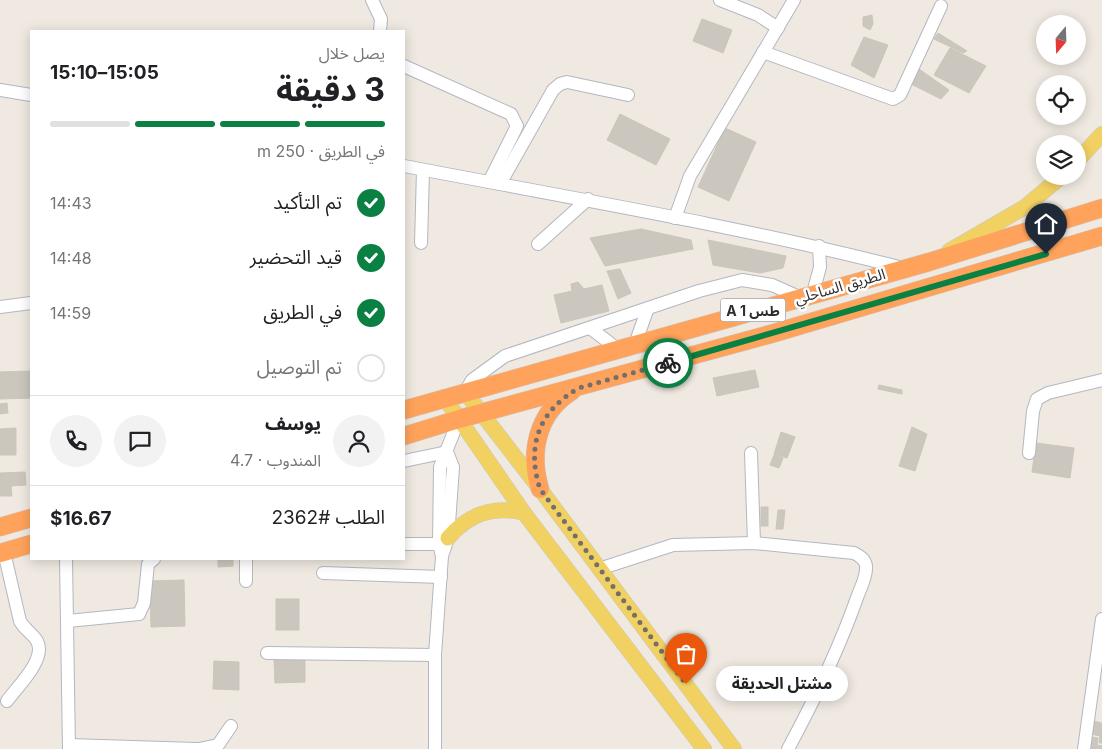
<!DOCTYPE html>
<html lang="ar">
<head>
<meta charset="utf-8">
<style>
	:root { --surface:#fff; --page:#f2f2f2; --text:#202124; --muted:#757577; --line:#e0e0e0; --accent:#0b8043 }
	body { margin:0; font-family:Inter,"Noto Sans Arabic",sans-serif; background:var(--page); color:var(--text); direction:rtl; height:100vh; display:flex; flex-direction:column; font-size:19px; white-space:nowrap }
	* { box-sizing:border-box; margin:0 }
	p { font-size:16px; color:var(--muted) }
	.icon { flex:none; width:28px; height:28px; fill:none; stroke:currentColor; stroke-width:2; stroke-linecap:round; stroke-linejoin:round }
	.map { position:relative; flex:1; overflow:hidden; direction:ltr }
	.panel { position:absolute; left:30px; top:30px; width:375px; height:530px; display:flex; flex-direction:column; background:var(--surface); border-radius:0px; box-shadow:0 2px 12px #0003; direction:rtl }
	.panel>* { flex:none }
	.needle { width:32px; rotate:199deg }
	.controls { position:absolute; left:1036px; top:15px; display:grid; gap:10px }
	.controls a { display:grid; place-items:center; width:50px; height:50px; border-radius:50%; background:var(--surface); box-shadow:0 2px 12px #0003; font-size:25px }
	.pin { position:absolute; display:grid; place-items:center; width:42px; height:42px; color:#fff; margin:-51px -21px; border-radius:50% 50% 50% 0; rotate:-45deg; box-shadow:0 0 5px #0007 }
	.pin .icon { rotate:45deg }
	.courier { position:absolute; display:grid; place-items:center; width:50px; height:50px; margin:-25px; border:4px solid #0b8043; border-radius:50%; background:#fff; color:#222; box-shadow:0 1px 6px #0007 }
	.bubble { position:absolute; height:35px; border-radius:18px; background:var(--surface); box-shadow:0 2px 12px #0003; font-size:16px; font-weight:700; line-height:35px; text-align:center; direction:rtl }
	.headline em { font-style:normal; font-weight:700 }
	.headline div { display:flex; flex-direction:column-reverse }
	.headline { display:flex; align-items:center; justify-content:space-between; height:85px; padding:0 20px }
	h1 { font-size:32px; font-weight:700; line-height:38px }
	.bar { display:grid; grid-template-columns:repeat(4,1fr); gap:8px 5px; align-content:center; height:60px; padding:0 20px }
	.bar i { height:6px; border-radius:4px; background:var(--line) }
	.bar .on { background:var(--accent) }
	.bar p { grid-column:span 4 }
	.line { display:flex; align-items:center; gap:12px; padding:0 20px; border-top:1px solid var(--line) }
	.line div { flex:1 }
	.round { display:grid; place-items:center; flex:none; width:52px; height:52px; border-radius:26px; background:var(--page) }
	ol { padding:0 20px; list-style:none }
	li { display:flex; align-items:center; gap:15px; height:55px }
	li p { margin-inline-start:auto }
	li .icon { padding:5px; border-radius:50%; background:var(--accent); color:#fff; stroke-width:4 }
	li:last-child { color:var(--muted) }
	li i { width:28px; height:28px; border:2px solid var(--line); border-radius:50% }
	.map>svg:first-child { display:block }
</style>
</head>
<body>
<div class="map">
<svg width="1102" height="749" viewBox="0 0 1102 749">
	<rect width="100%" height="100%" fill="#efe9e1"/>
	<!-- building -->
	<g fill="#cbc7bf" stroke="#cbc5ba">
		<polygon points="872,15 873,24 870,30 863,26 863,17"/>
		<polygon points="702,19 732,30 723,53 693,41"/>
		<polygon points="938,33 967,51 963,53 934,39"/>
		<polygon points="864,37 888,45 874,78 851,65"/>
		<polygon points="950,48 986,66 969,93 934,75"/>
		<polygon points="919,69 949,90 941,99 909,83"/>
		<polygon points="620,114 670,139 656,165 607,140"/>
		<polygon points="725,128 756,142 729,201 698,187"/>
		<polygon points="641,229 691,240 693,249 605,266 590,238"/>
		<polygon points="708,240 786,256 783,268 760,273 713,265"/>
		<polygon points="620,269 631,293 618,299 607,271"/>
		<polygon points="578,282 584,289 602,285 609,311 561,323 554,295 572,291 571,284"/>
		<polygon points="755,370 759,387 717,396 713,378"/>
		<polygon points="31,371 31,398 0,399 0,372"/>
		<polygon points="879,385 902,390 902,394 878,389"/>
		<polygon points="7,403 8,413 0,414 0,404"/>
		<polygon points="912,427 927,434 915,471 899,466"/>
		<polygon points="16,428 16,455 0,455 0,429"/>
		<polygon points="781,432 795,437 787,458 774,454"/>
		<polygon points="1036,443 1074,448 1070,478 1032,472"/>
		<polygon points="774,455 783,458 779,468 770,465"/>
		<polygon points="25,472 26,485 11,486 12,496 0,496 0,473"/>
		<rect x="761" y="507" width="7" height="19"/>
		<polygon points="778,510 785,510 783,529 776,529"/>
		<polygon points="218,559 233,559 233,566 218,567"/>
		<polygon points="184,580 185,626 151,627 150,581"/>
		<rect x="276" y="599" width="23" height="31"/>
		<polygon points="686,633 693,636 689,645 682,643"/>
		<polygon points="682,650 689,653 685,663 678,660"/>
		<polygon points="305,659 305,682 275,683 274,660"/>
		<polygon points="214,661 239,662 239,690 213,689"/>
		<polygon points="1093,721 1102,723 1102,743 1099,743 1100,736 1091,734"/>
		<polygon points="1092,737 1098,738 1097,745 1102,746 1102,749 1090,749"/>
	</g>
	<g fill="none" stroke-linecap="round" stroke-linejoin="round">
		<!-- minor casing -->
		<g stroke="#b4b7c1" stroke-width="14">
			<g id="minor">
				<polyline points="372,0 381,19 380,31"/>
				<polyline points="720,0 758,15 778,28"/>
				<polyline points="763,52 893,99 900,95 941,6"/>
				<polyline points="404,66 511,114 517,126 489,182"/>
				<polyline points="0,90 31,95"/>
				<path d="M404,166c167,32 334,60 499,102"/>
				<polyline points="500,184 553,90 560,84 567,82 628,95"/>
				<polyline points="675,218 690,176 794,0"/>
				<polyline points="421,243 423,170"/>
				<polyline points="538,244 588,199"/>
				<polyline points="813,293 820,267 819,246"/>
				<polyline points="0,307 31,303"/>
				<polyline points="590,328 619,350"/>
				<polyline points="635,344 648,308"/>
				<polyline points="465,392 472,380 505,356 699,291 742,280 772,285 799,297"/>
				<polyline points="751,453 754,543"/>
				<polyline points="1029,453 1033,411 1037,399 1048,393 1102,380"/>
				<polyline points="404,461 447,452"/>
				<polyline points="404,544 439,544"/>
				<path d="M4,552l16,69c4,8 13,13 17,20 10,18 -20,46 -30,60"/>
				<polyline points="442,556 439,544 440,467 459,419"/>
				<polyline points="66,559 69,749"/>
				<path d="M599,569l74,-24 81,-2 100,10c6,3 11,6 12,13 1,10 -5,21 -8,29 -19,54 -43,104 -70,154"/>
				<polyline points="323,573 441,577"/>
				<polyline points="246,581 246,559"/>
				<polyline points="68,621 139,614 144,603 148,564 154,559"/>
				<polyline points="267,653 435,655"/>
				<polyline points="69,745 196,749"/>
				<polyline points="199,749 218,745 231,726"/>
				<polyline points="435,749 435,655 442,556 448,538 453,467 447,452"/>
				<polyline points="1084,749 1102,619"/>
			</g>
		</g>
		<!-- major casing -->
		<g stroke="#c9c9c9" stroke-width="16">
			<g id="major">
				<polyline points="1078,160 1102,134"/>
				<polyline points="949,251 1025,207 1062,176"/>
				<polyline points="465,392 540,489 734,749"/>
				<polyline points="444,397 524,513 704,749"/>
				<path d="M448,538c21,-24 45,-33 76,-25"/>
			</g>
		</g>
		<!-- highway casing -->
		<g stroke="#c9c9c9" stroke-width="19">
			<g id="highway">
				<polyline points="404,410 929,262 1102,208"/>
				<polyline points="404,436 459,419 771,334 1102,236"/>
				<path d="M540,489c-11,-37 -3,-76 32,-98"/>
				<polyline points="0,527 31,518"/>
				<polyline points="0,553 31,544"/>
			</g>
		</g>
		<!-- minor -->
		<use href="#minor" stroke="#fff" stroke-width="12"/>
		<!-- major -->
		<use href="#major" stroke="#f2d163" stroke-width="15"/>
		<!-- highway -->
		<use href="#highway" stroke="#ffa35c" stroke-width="18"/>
	</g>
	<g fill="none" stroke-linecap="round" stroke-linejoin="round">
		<!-- done -->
		<path stroke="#726f6d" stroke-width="5" stroke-dasharray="0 9" d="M668,363l-89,25c-40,23 -53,57 -39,101l146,195"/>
		<!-- route -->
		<polyline stroke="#0b8043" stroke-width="6" points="668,363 1046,254"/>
	</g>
	<g text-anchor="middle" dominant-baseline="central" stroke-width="5" stroke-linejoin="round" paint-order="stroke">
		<!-- shield labels -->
		<rect fill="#fff" stroke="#6d6d6d" stroke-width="1" x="720.5" y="298.5" width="65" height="23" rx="4"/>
		<g font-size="14" font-weight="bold" fill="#2e2e2e">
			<text x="753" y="310">A 1 طس</text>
		</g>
		<!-- street labels -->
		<g font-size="15" fill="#2e2e2e" stroke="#fff">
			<text transform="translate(840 286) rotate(-16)">الطريق الساحلي</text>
		</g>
	</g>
</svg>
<div class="controls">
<a><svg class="needle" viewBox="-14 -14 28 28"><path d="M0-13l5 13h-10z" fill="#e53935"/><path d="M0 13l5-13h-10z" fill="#757577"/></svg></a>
<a><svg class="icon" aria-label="locate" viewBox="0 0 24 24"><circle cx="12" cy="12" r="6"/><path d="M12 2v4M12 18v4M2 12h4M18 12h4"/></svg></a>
<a><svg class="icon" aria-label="layers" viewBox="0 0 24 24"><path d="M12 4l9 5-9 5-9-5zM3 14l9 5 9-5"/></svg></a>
</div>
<div class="pin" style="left:686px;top:684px;background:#ea580c"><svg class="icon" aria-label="bag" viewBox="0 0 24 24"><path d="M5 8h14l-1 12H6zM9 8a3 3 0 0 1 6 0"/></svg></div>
<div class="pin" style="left:1046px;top:254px;background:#1f2937"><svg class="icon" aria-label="home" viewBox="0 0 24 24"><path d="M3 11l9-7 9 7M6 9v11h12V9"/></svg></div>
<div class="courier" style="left:668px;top:363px"><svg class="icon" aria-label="bike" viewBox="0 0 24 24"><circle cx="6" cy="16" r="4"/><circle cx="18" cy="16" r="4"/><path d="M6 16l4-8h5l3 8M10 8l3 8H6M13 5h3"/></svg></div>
<div class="bubble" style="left:716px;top:666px;width:132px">مشتل الحديقة</div>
<section class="panel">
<div class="headline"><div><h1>3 دقيقة</h1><p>يصل خلال</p></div><em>15:05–15:10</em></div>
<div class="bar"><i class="on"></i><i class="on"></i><i class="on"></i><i></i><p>في الطريق · 250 m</p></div>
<ol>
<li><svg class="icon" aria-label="check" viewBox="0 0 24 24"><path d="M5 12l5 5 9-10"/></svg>تم التأكيد<p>14:43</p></li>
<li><svg class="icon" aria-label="check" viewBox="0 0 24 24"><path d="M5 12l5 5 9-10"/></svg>قيد التحضير<p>14:48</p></li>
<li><svg class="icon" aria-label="check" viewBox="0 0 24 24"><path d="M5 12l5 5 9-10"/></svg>في الطريق<p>14:59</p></li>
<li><i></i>تم التوصيل</li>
</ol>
<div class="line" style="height:90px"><a class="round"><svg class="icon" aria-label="person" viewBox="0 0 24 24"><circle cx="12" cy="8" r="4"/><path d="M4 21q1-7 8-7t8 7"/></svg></a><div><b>يوسف</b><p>المندوب · 4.7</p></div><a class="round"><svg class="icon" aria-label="chat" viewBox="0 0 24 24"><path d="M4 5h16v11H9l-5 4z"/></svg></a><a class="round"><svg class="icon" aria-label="phone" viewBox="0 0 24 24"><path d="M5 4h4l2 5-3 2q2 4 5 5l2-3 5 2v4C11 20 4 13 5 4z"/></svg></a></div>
<div class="line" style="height:65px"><div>الطلب #2362</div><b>$16.67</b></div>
</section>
</div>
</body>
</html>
